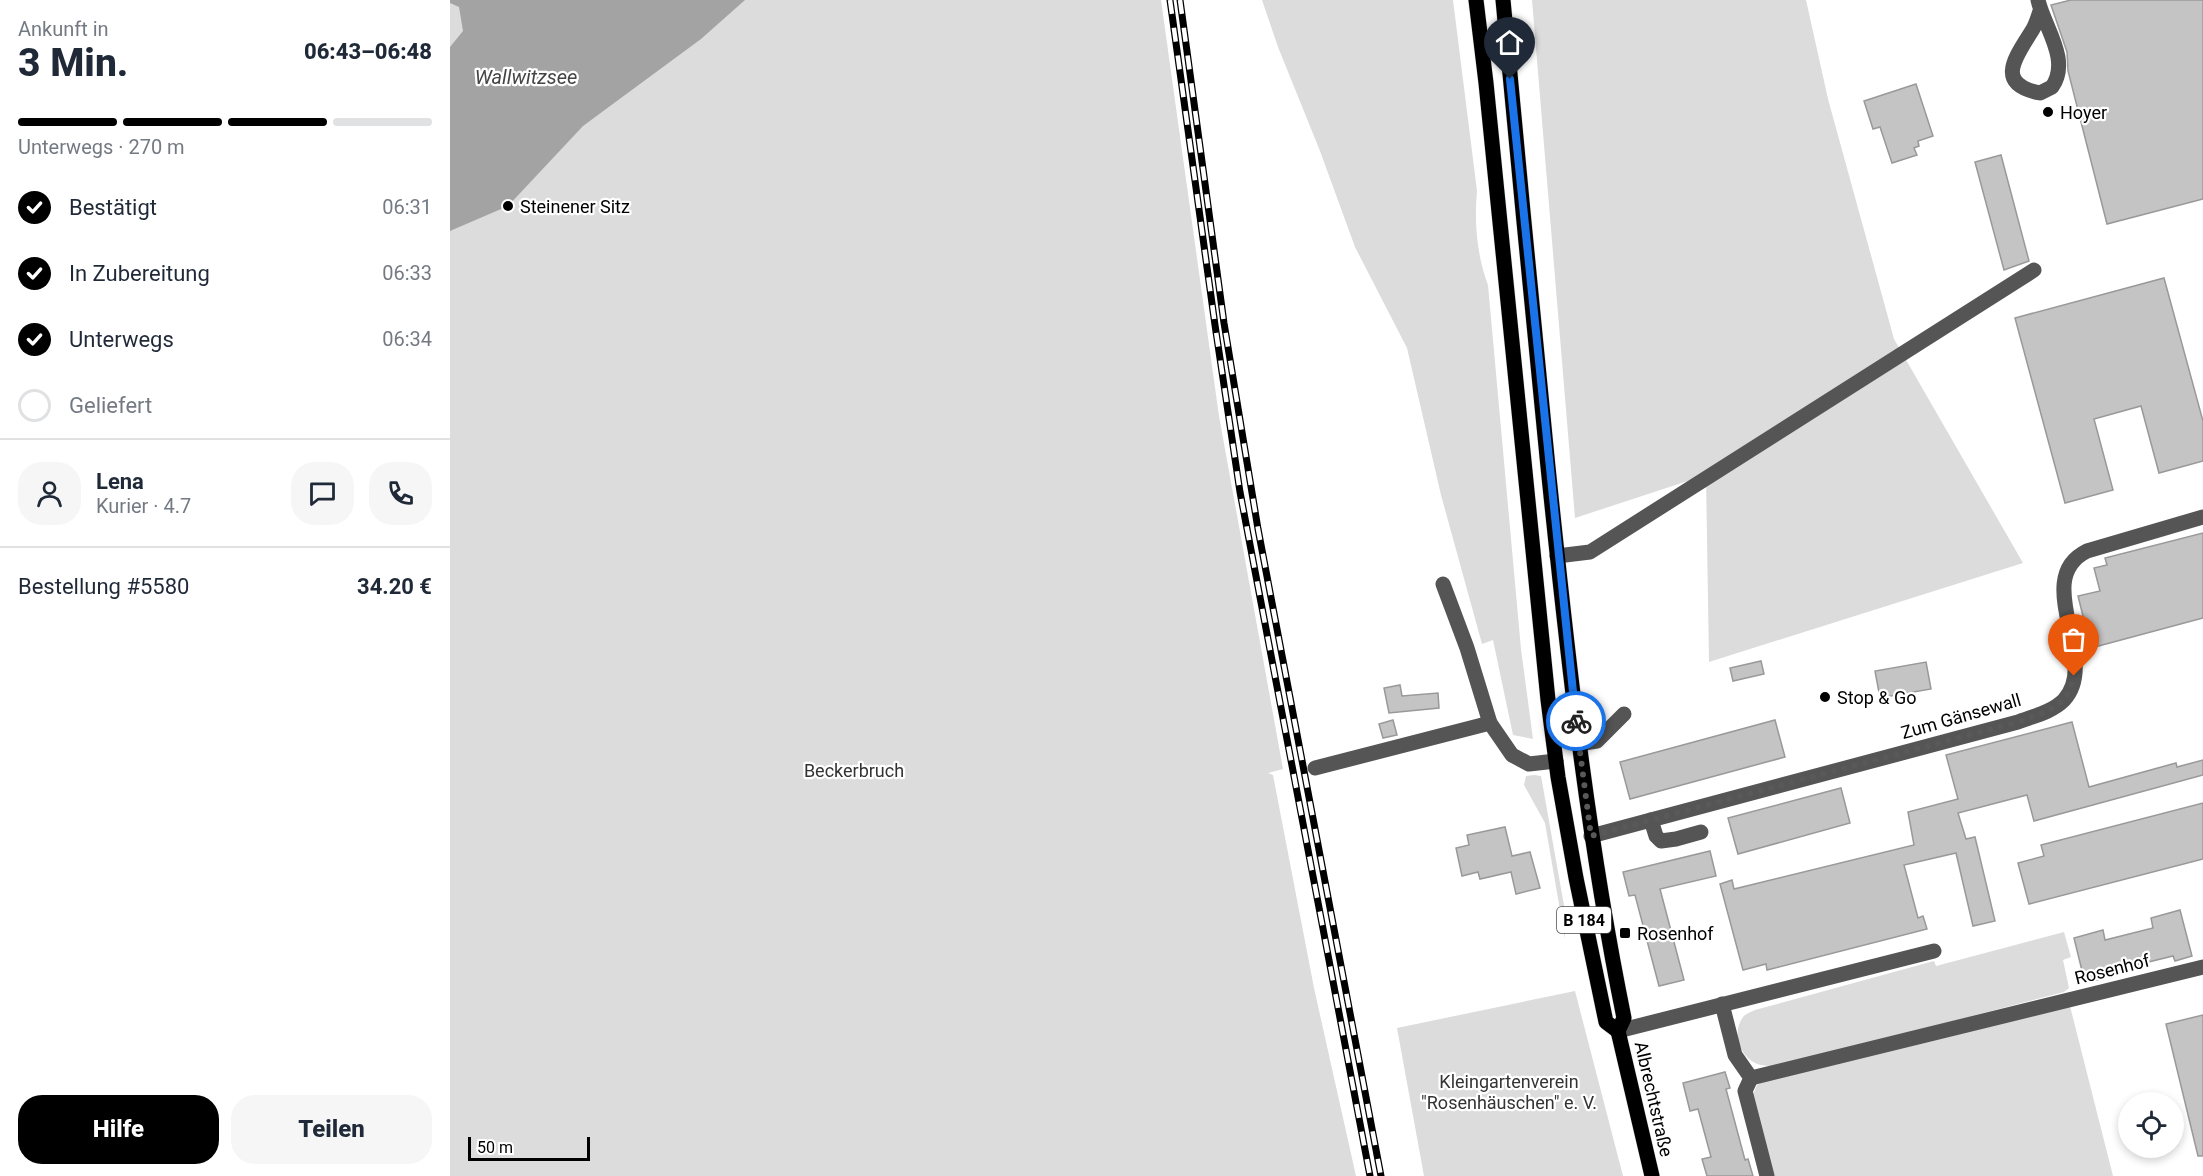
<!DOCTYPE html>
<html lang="de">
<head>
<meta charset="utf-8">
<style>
	:root { --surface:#fff; --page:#f6f6f7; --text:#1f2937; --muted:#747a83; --line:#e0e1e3; --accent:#000 }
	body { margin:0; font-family:Roboto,sans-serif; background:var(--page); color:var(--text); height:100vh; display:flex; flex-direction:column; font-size:22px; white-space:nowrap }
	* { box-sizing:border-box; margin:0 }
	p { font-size:20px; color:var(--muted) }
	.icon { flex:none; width:33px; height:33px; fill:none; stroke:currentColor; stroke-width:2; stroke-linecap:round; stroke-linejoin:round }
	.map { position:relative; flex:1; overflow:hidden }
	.drawer { display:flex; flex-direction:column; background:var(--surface); width:450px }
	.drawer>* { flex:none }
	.controls { position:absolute; left:1668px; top:1092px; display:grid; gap:12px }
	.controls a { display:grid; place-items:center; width:66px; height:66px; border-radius:50%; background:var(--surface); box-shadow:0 3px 9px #0003; font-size:30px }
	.scale { position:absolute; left:18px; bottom:15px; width:122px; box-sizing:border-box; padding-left:6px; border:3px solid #000; border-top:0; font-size:16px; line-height:21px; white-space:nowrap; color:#000; -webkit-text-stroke:4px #fff; paint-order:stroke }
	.pin { position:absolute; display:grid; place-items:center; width:51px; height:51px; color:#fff; margin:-62px -26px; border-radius:50% 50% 50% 0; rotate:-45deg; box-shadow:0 0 6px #0007 }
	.pin .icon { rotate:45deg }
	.courier { position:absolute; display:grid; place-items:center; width:60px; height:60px; margin:-30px; border:4px solid #1a73e8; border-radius:50%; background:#fff; color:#222; box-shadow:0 2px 8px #0007 }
	.overview em { font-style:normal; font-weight:800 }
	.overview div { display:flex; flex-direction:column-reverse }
	.overview { display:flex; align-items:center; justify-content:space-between; height:102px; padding:0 18px }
	h1 { font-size:39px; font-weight:800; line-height:45px }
	.bar { display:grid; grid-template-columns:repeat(4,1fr); gap:9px 6px; align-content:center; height:72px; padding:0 18px }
	.bar i { height:8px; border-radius:4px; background:var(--line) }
	.bar .active { background:var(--accent) }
	.bar p { grid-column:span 4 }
	.line { display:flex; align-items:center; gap:15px; padding:0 18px; border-top:2px solid var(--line) }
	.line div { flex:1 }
	.round { display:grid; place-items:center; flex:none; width:63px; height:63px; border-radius:24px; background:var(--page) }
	ol { padding:0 18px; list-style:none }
	li { display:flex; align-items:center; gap:18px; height:66px }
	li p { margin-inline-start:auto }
	li .icon { padding:6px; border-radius:50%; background:var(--accent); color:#fff; stroke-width:4 }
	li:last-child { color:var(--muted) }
	li i { width:33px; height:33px; border:3px solid var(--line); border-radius:50% }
	.primary-button { display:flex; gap:12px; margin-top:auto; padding:12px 18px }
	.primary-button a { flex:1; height:69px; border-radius:24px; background:var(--accent); color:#fff; font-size:24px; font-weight:800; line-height:69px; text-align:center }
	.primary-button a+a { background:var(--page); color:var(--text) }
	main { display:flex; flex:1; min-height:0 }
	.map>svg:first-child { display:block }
</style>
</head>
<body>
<main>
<section class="drawer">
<div class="overview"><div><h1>3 Min.</h1><p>Ankunft in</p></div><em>06:43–06:48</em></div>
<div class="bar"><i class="active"></i><i class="active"></i><i class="active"></i><i></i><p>Unterwegs · 270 m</p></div>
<ol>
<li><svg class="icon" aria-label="check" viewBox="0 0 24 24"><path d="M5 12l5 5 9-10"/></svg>Bestätigt<p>06:31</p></li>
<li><svg class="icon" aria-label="check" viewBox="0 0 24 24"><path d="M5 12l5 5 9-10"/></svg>In Zubereitung<p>06:33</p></li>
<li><svg class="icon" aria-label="check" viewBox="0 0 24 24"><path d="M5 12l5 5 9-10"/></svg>Unterwegs<p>06:34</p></li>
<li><i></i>Geliefert</li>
</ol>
<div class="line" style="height:108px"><a class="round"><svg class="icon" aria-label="person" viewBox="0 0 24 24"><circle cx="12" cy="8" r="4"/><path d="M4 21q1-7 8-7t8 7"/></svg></a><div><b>Lena</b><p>Kurier · 4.7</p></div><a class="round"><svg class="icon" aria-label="chat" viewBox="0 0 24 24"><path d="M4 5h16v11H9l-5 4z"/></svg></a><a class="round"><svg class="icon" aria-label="phone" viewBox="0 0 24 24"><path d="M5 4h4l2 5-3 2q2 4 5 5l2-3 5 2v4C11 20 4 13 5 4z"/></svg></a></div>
<div class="line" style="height:78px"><div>Bestellung #5580</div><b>34.20 €</b></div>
<div class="primary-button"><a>Hilfe</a><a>Teilen</a></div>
</section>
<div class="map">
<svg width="1753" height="1176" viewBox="0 0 1753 1176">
	<rect width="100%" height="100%" fill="#fff"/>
	<!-- green -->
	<g fill="#dcdcdc">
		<polygon points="0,0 711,0 769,416 833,769 818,773 823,775 864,988 906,1176 0,1176"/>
		<path d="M812,0h191l24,191c-3,32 0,65 11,94l33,364 12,90 -20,-4 -20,-95 -11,4 -41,-149 -34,-147 -52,-101 -35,-96 -42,-104z"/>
		<polygon points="1082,0 1356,0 1378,99 1444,339 1573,563 1259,662 1256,475 1125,518"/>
		<polygon points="1084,775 1091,776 1115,911 1115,939 1095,823 1074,785 1076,776"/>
		<path d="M1614,932l7,25 -8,3 6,28 -5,4 -280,73c-10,1 -20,2 -29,-2 -16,-8 -23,-31 -12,-46 2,-3 8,-5 12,-7l179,-49 2,5z"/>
		<polygon points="1125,991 1173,1176 974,1176 947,1028"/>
		<polygon points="1620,1006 1663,1176 1323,1176 1302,1097 1307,1085 1314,1081"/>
	</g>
	<!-- water -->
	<polygon fill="#a3a3a3" points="0,0 295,0 251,39 133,126 58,206 0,231 0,47 13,31 9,7 0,3"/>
	<!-- building -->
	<g fill="#c4c4c4" stroke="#999" stroke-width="1.5">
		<polygon points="1621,0 1753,0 1753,199 1657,224 1618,71 1617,52 1601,5"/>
		<polygon points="1466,84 1483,136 1468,141 1469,146 1464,148 1467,155 1442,163 1430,127 1423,129 1414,101"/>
		<polygon points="1551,155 1579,261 1554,270 1525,162"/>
		<polygon points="1714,278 1753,421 1753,461 1709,473 1691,406 1644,419 1663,490 1615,503 1565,318"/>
		<polygon points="1753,533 1753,618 1641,648 1628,596 1650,591 1644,568 1657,565 1655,558"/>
		<polygon points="1311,661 1314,674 1283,681 1280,668"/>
		<polygon points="1476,662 1481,689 1430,698 1425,671"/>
		<polygon points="950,685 952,696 988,693 989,708 939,713 934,688"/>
		<polygon points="943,720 947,735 933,738 929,724"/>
		<polygon points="1325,720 1335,757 1180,799 1170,762"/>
		<polygon points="1622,722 1639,787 1726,763 1727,767 1753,760 1753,775 1584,821 1577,795 1508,813 1516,839 1525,837 1545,921 1523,926 1506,853 1454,865 1468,918 1473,916 1477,929 1317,970 1316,964 1293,970 1270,884 1282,880 1284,889 1464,845 1458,812 1508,799 1496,755"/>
		<polygon points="1391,788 1400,823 1288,854 1278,818"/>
		<polygon points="1753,803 1753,859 1579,904 1568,863 1594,856 1591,845"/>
		<polygon points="1055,827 1062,856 1080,852 1090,888 1066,894 1061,872 1030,879 1028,872 1012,876 1006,848 1019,845 1017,835"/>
		<polygon points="1260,851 1266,876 1210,889 1234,980 1209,986 1185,895 1179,896 1173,872"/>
		<polygon points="1730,910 1742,956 1725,961 1723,956 1650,974 1651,979 1635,983 1624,938 1653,930 1655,940 1703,928 1701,918"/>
		<polygon points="1753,1015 1753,1156 1748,1156 1716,1024"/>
		<polygon points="1275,1072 1280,1088 1276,1089 1295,1160 1298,1159 1303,1176 1257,1176 1252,1159 1261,1157 1248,1109 1240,1111 1233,1083"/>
	</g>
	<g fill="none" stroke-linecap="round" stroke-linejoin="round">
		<!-- major casing -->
		<g stroke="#dbdbdb" stroke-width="16">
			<g id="major">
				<polyline points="1026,0 1036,83 1098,700 1108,777 1126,878 1156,1022 1168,1031"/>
				<path d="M1053,0c14,156 30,311 45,467 19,185 39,369 76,551l-6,13 34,145"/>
			</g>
		</g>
		<!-- minor -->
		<g stroke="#555" stroke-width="15">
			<path d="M1588,0c6,27 33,60 14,87l-12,6c-48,-9 -22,-39 -7,-64 3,-5 5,-12 7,-18"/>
			<polyline points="1107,556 1140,552 1584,270"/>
			<polyline points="993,584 1017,648 1040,723 1062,755 1079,764 1106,761"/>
			<polyline points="1128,744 1147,741 1174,714"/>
			<polyline points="865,768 1040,723"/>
			<polyline points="1201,820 1206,836 1211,841 1226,839 1251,832"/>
			<path d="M1141,836l427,-114c16,-6 34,-10 46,-22 37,-40 -34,-121 23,-149l116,-34"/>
			<polyline points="1272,1004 1285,1055 1301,1078 1295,1091 1317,1176"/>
			<polyline points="1168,1031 1484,951"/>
			<polyline points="1301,1078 1753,967"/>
		</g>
		<!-- major -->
		<use href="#major" stroke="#000" stroke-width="15"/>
		<!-- rail casing -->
		<g stroke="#000" stroke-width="7">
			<g id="rail">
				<polyline points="720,0 765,325 790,492 920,1176"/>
				<polyline points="730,0 774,323 808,529 931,1176"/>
			</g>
		</g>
		<!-- rail -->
		<use href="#rail" stroke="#fff" stroke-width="4.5" stroke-dasharray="14" stroke-linecap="butt"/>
	</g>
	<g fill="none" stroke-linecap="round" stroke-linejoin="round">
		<!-- done -->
		<path stroke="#595959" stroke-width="6" stroke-dasharray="0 10.8" d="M1126,721l15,115 427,-114c27,-10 50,-14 56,-46"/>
		<!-- route -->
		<polyline stroke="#1a73e8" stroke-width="8" points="1060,79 1126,721"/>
	</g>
	<!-- markers -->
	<g fill="#000" stroke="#fff" stroke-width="2">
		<circle cx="1598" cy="112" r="6"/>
		<circle cx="58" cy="206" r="6"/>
		<circle cx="1375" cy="697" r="6"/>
		<rect x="1169" y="927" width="12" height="12" rx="3"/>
	</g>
	<g text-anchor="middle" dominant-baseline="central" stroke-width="4.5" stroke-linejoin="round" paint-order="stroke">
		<!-- shield labels -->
		<rect fill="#fff" stroke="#4c4c4c" stroke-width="1.5" x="1107" y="907" width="54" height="26" rx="4.5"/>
		<g font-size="16" font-weight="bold" fill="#000">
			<text x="1134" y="920">B 184</text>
		</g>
		<!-- poi labels -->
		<g font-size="18" fill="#000" stroke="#fff" text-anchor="start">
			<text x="1610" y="112">Hoyer</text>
			<text x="70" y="206">Steinener Sitz</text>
			<text x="1387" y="697">Stop &amp; Go</text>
			<text x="1187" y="933">Rosenhof</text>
		</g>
		<!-- street labels -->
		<g font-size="18" fill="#000" stroke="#fff">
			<text transform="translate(1511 716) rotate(-16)">Zum Gänsewall</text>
			<text transform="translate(1662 969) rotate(-14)">Rosenhof</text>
			<text transform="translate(1204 1099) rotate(77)">Albrechtstraße</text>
		</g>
		<!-- park labels -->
		<g font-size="18" fill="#333" stroke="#fff">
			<text x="404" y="770">Beckerbruch</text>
			<text x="1059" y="1081">Kleingartenverein<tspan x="1059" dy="21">"Rosenhäuschen" e. V.</tspan></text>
		</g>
		<!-- water labels -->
		<g font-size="20" font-style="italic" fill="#444" stroke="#fff">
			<text x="76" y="77">Wallwitzsee</text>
		</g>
	</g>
</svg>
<div class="controls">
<a><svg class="icon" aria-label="locate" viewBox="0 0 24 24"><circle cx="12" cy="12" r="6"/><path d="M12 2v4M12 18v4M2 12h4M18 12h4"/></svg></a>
</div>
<div class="scale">50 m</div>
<div class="pin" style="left:1624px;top:676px;background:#ea580c"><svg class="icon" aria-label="bag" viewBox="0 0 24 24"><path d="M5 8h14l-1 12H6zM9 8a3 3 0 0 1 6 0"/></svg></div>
<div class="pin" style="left:1060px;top:79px;background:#1f2937"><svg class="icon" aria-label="home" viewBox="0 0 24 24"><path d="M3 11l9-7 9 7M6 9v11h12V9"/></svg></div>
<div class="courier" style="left:1126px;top:721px"><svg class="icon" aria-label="bike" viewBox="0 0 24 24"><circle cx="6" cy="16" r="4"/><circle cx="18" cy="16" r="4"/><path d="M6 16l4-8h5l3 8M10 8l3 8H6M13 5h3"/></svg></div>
</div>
</main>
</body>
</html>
